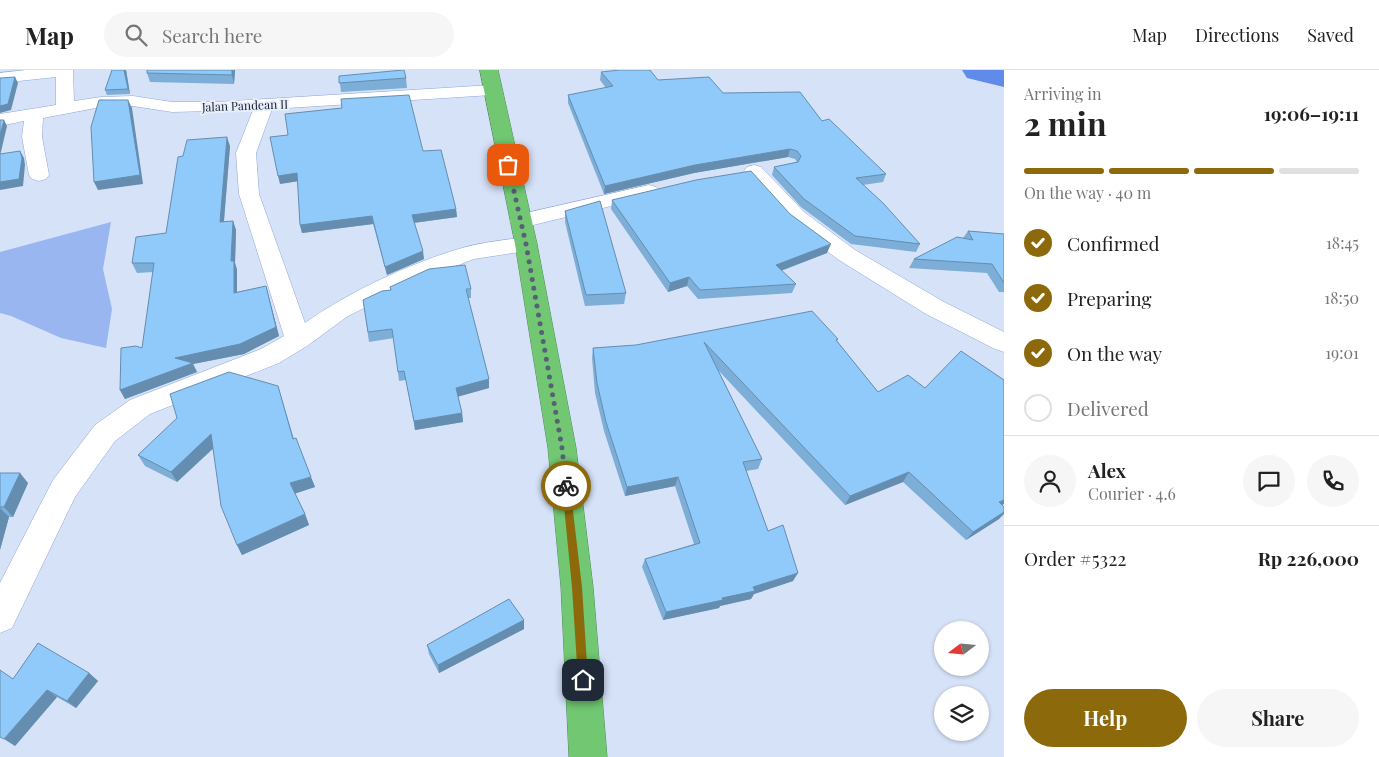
<!DOCTYPE html>
<html lang="en">
<head>
<meta charset="utf-8">
<style>
	:root { --surface:#fff; --page:#f6f6f6; --text:#222; --muted:#767676; --line:#e0e0e0; --accent:#8c690a }
	body { margin:0; font-family:"Playfair Display",serif; background:var(--page); color:var(--text); height:100vh; display:flex; flex-direction:column; font-size:19px; white-space:nowrap }
	* { box-sizing:border-box; margin:0 }
	p { font-size:16px; color:var(--muted) }
	.icon { flex:none; width:28px; height:28px; fill:none; stroke:currentColor; stroke-width:2; stroke-linecap:round; stroke-linejoin:round }
	.map { position:relative; flex:1; overflow:hidden }
	.sheet { display:flex; flex-direction:column; background:var(--surface); width:375px }
	.sheet>* { flex:none }
	.needle { width:32px; rotate:254deg }
	.fabs { position:absolute; left:934px; top:551px; display:grid; gap:10px }
	.fabs a { display:grid; place-items:center; width:55px; height:55px; border-radius:50%; background:var(--surface); box-shadow:0 1px 4px #0004; font-size:25px }
	.pin { position:absolute; display:grid; place-items:center; width:42px; height:42px; color:#fff; margin:-21px; border-radius:10px; box-shadow:0 2px 8px #0006 }
	.courier { position:absolute; display:grid; place-items:center; width:50px; height:50px; margin:-25px; border:4px solid #8c690a; border-radius:50%; background:#fff; color:#222; box-shadow:0 1px 6px #0007 }
	.headline em { font-style:normal; font-weight:700 }
	.headline div { display:flex; flex-direction:column-reverse }
	.headline { display:flex; align-items:center; justify-content:space-between; height:85px; padding:0 20px }
	h1 { font-size:32px; font-weight:700; line-height:38px }
	.bar { display:grid; grid-template-columns:repeat(4,1fr); gap:8px 5px; align-content:center; height:60px; padding:0 20px }
	.bar i { height:6px; border-radius:4px; background:var(--line) }
	.bar .selected { background:var(--accent) }
	.bar p { grid-column:span 4 }
	.line { display:flex; align-items:center; gap:12px; padding:0 20px; border-top:1px solid var(--line) }
	.line div { flex:1 }
	.round { display:grid; place-items:center; flex:none; width:52px; height:52px; border-radius:26px; background:var(--page) }
	ol { padding:0 20px; list-style:none }
	li { display:flex; align-items:center; gap:15px; height:55px }
	li p { margin-inline-start:auto }
	li .icon { padding:5px; border-radius:50%; background:var(--accent); color:#fff; stroke-width:4 }
	li:last-child { color:var(--muted) }
	li i { width:28px; height:28px; border:2px solid var(--line); border-radius:50% }
	.primary-button { display:flex; gap:10px; margin-top:auto; padding:10px 20px }
	.primary-button a { flex:1; height:58px; border-radius:30px; background:var(--accent); color:#fff; font-size:20px; font-weight:700; line-height:58px; text-align:center }
	.primary-button a+a { background:var(--page); color:var(--text) }
	header { display:flex; align-items:center; gap:30px; box-sizing:border-box; height:70px; padding:0 25px; background:var(--surface); border-bottom:1px solid var(--line) }
	header strong { font-size:24px }
	nav { display:flex; gap:28px; margin-inline-start:auto; font-size:18px }
	.search { width:350px; height:45px; background:var(--page); display:flex; align-items:center; gap:12px; box-sizing:border-box; padding:0 18px; border-radius:28px; color:var(--muted); font-size:19px }
	main { display:flex; flex:1; min-height:0 }
	.map>svg:first-child { display:block }
</style>
</head>
<body>
<header>
<strong>Map</strong>
<div class="search"><svg class="icon" aria-label="search" viewBox="0 0 24 24"><circle cx="10" cy="10" r="6"/><path d="M15 15l6 6"/></svg>Search here</div>
<nav><a>Map</a><a>Directions</a><a>Saved</a></nav>
</header>
<main>
<div class="map">
<svg width="1004" height="687" viewBox="0 0 1004 687">
	<rect width="100%" height="100%" fill="#d6e2f8"/>
	<!-- green -->
	<polygon fill="#99b6f1" points="111,152 103,199 112,239 106,278 61,268 11,246 0,243 0,182"/>
	<g fill="none" stroke-linecap="round" stroke-linejoin="round">
		<!-- river -->
		<polygon fill="#608beb" fill-rule="evenodd" points="962,0 1004,0 1004,17 967,8"/>
		<!-- minor casing -->
		<g stroke="#8da7db" stroke-width="1">
			<g id="minor">
				<path d="M26,0h47l1,31 27,-4 32,-1 39,6h45l275,-17 6,1 3,4 -3,4 -6,1 -220,14 -16,44 3,41 46,129c43,-31 106,-60 157,-75 20,-6 43,-8 64,-11l8,2 3,5 -3,5 -8,2 -52,8 -49,19 -77,38 -41,30 -28,17 -129,51 -35,27 -40,56 -63,131 -12,5v-50l53,-103 42,-55 35,-25 131,-51 23,-13 -45,-142 -3,-41 17,-43 -81,2 -39,-6 -32,1 -58,11 -1,19 7,38 -3,4 -7,2 -7,-2 -3,-4 -7,-38 2,-16 -24,5v-12l56,-9v-28l-56,6v-10z"/>
				<polygon points="754,95 761,97 804,142 855,180 944,232 1004,262 1004,282 995,279 926,244 839,190 788,152 747,105 744,101 747,97"/>
				<polygon points="649,115 656,117 659,121 656,125 521,158 513,156 510,151 513,146"/>
			</g>
		</g>
		<!-- highway casing -->
		<g stroke="#508b5b" stroke-width="1">
			<polygon id="highway" points="480,0 498,0 537,174 576,378 593,517 607,687 569,687 561,517 548,378 515,174"/>
		</g>
		<!-- minor -->
		<use href="#minor" fill="#fff" fill-rule="evenodd"/>
		<!-- highway -->
		<use href="#highway" fill="#71c772" fill-rule="evenodd"/>
	</g>
	<!-- wall -->
	<g fill="#7caed7">
		<polygon points="112,0 126,0 130,24 107,25 105,20"/>
		<polygon points="235,0 234,14 150,12 147,3"/>
		<polygon points="601,2 658,10 723,23 822,51 886,104 883,112 863,115 920,174 916,182 851,174 801,137 772,105 774,97 797,92 795,89 788,87 694,103 604,124 568,33 568,25 606,18 600,10"/>
		<polygon points="339,6 406,8 407,18 341,22"/>
		<polygon points="230,76 224,152 233,151 236,160 235,193 237,200 237,222 266,216 279,266 244,284 193,294 197,302 125,329 120,320 142,278 153,202 137,203 132,193 166,163"/>
		<polygon points="423,81 456,139 457,147 414,153 424,189 387,205 373,154 302,163 300,155 298,111 280,114"/>
		<polygon points="612,130 790,144 827,183 781,201 796,214 792,223 698,229 687,216 668,222 611,139"/>
		<polygon points="565,141 626,223 624,234 585,236 565,152"/>
		<polygon points="968,161 1004,164 1004,222 999,222 987,203 909,198 914,189 963,168"/>
		<polygon points="471,219 471,228 468,228 489,318 458,326 462,343 463,352 415,360 406,310 399,311 394,268 369,272 363,230"/>
		<polygon points="838,269 837,271 878,322 1002,435 999,449 966,470 903,412 845,435 718,300 762,389 758,399 746,401 768,461 793,511 754,524 751,529 720,536 719,538 663,550 642,497 645,489 694,474 675,416 625,426 604,361 595,323 592,288 593,278"/>
		<polygon points="278,316 294,369 315,417 295,423 305,444 309,455 242,485 237,475 213,378 177,412 145,396 138,385"/>
		<polygon points="0,403 28,413 13,447 9,447 0,480"/>
		<polygon points="524,550 524,559 439,603 429,584 427,575"/>
		<polygon points="89,603 98,611 76,638 57,627 15,676 13,609"/>
	</g>
	<!-- shaded-wall -->
	<g fill="#658daf">
		<polygon points="124,0 126,0 130,24 128,19"/>
		<polygon points="232,0 235,0 234,14 232,5"/>
		<polygon points="15,7 18,13 11,40 0,43 0,36"/>
		<polygon points="128,30 132,38 143,114 98,120 94,112"/>
		<polygon points="4,50 7,56 0,86 0,65"/>
		<polygon points="227,67 230,76 223,161 220,152"/>
		<polygon points="790,79 788,87 694,103 604,124 605,116 695,95"/>
		<polygon points="20,81 24,88 25,95 23,116 0,120 0,112"/>
		<polygon points="297,103 299,111 280,114 278,106"/>
		<polygon points="456,139 457,147 412,153 412,145"/>
		<polygon points="372,146 373,154 302,163 300,155"/>
		<polygon points="233,151 236,160 235,193 237,200 237,232 234,223 231,191"/>
		<polygon points="831,174 827,183 772,204 776,195"/>
		<polygon points="423,181 424,189 387,205 385,197"/>
		<polygon points="689,207 687,216 668,222 670,213"/>
		<polygon points="266,216 279,266 244,284 193,294 197,302 125,329 120,320 175,288"/>
		<polygon points="489,309 489,318 457,327 456,318"/>
		<polygon points="462,343 463,352 415,360 414,351"/>
		<polygon points="211,364 217,375 177,412 171,402"/>
		<polygon points="909,402 903,412 845,435 850,426"/>
		<polygon points="20,403 28,413 13,447 4,437"/>
		<polygon points="311,407 315,417 294,424 290,413"/>
		<polygon points="678,407 675,416 625,426 627,417"/>
		<polygon points="1004,430 1004,434 991,441 999,432"/>
		<polygon points="0,438 9,447 0,480"/>
		<polygon points="1004,442 1004,444 999,449 966,470 973,462"/>
		<polygon points="305,444 309,455 242,485 237,475"/>
		<polygon points="798,503 793,511 754,524 751,529 720,536 719,538 663,550 666,542 722,528 753,517"/>
		<polygon points="524,550 524,559 439,603 438,595"/>
		<polygon points="89,603 98,611 76,638 67,631"/>
		<polygon points="47,620 57,627 15,676 4,669"/>
	</g>
	<!-- building -->
	<g fill="#90cafa" stroke="#658daf">
		<polygon points="112,0 124,0 128,19 105,20"/>
		<polygon points="147,0 232,0 232,5 147,3"/>
		<polygon points="403,0 404,0 406,8 339,13 339,6"/>
		<polygon points="620,0 650,0 658,10 709,7 723,23 800,22 822,51 829,49 886,104 856,108 883,133 920,174 855,166 804,129 774,97 798,92 801,86 797,81 790,79 695,95 605,116 568,25 613,16 601,2"/>
		<polygon points="15,7 8,34 0,36 0,8"/>
		<polygon points="409,25 423,81 441,80 456,139 412,145 423,181 385,197 372,146 300,155 297,103 278,106 270,67 288,65 285,44 342,38 341,29"/>
		<polygon points="99,30 128,30 140,105 94,112 91,57"/>
		<polygon points="0,50 4,50 0,65"/>
		<polygon points="227,67 220,152 233,151 231,191 234,191 234,223 266,216 276,257 240,274 175,288 193,293 120,320 121,278 136,276 142,278 154,193 132,193 136,167 166,163 178,87 183,86 187,70"/>
		<polygon points="20,81 22,88 19,109 0,112 0,84"/>
		<polygon points="751,101 790,144 831,174 776,195 796,214 700,220 689,207 670,213 612,130 696,110"/>
		<polygon points="600,131 626,223 586,225 565,141"/>
		<polygon points="968,161 1004,164 1004,213 992,194 914,189 957,167 973,170"/>
		<polygon points="465,195 471,219 466,219 489,309 456,318 462,343 414,351 404,301 398,302 392,259 368,262 363,230 382,221 391,220 390,217 429,199"/>
		<polygon points="812,241 838,269 836,270 878,322 908,305 925,318 961,281 1004,310 1004,430 999,432 1004,437 1004,442 973,462 909,402 850,426 704,272 762,389 743,392 768,461 783,455 798,503 753,517 755,521 722,528 723,530 666,542 645,489 700,473 678,407 627,417 606,352 597,313 593,278 636,275"/>
		<polygon points="229,302 278,316 293,369 296,368 311,407 290,413 305,444 237,475 221,436 211,364 171,402 138,385 177,348 170,324"/>
		<polygon points="0,403 20,403 4,437 0,437"/>
		<polygon points="509,529 524,550 438,595 427,575"/>
		<polygon points="38,573 89,603 67,631 47,620 4,669 0,667 0,600 13,609"/>
	</g>
	<!-- route -->
	<polygon fill="#8c690a" points="566,412 570,416 582,517 588,610 587,614 583,615 579,614 578,610 572,517 562,416"/>
	<g fill="none" stroke-linecap="round" stroke-linejoin="round">
		<!-- done -->
		<polyline stroke="#576175" stroke-width="5" stroke-dasharray="0 9" points="508,95 526,174 562,378 566,416"/>
	</g>
	<g text-anchor="middle" dominant-baseline="central" stroke-width="4" stroke-linejoin="round" paint-order="stroke">
		<!-- far-street labels -->
		<g font-size="12" fill="#121c2f" stroke="#e9effa">
			<text transform="translate(245 35) rotate(-2)">Jalan Pandean II</text>
		</g>
	</g>
</svg>
<div class="fabs">
<a><svg class="needle" viewBox="-14 -14 28 28"><path d="M0-13l5 13h-10z" fill="#e53935"/><path d="M0 13l5-13h-10z" fill="#767676"/></svg></a>
<a><svg class="icon" aria-label="layers" viewBox="0 0 24 24"><path d="M12 4l9 5-9 5-9-5zM3 14l9 5 9-5"/></svg></a>
</div>
<div class="pin" style="left:508px;top:95px;background:#ea580c"><svg class="icon" aria-label="bag" viewBox="0 0 24 24"><path d="M5 8h14l-1 12H6zM9 8a3 3 0 0 1 6 0"/></svg></div>
<div class="pin" style="left:583px;top:610px;background:#1f2937"><svg class="icon" aria-label="home" viewBox="0 0 24 24"><path d="M3 11l9-7 9 7M6 9v11h12V9"/></svg></div>
<div class="courier" style="left:566px;top:416px"><svg class="icon" aria-label="bike" viewBox="0 0 24 24"><circle cx="6" cy="16" r="4"/><circle cx="18" cy="16" r="4"/><path d="M6 16l4-8h5l3 8M10 8l3 8H6M13 5h3"/></svg></div>
</div>
<section class="sheet">
<div class="headline"><div><h1>2 min</h1><p>Arriving in</p></div><em>19:06–19:11</em></div>
<div class="bar"><i class="selected"></i><i class="selected"></i><i class="selected"></i><i></i><p>On the way · 40 m</p></div>
<ol>
<li><svg class="icon" aria-label="check" viewBox="0 0 24 24"><path d="M5 12l5 5 9-10"/></svg>Confirmed<p>18:45</p></li>
<li><svg class="icon" aria-label="check" viewBox="0 0 24 24"><path d="M5 12l5 5 9-10"/></svg>Preparing<p>18:50</p></li>
<li><svg class="icon" aria-label="check" viewBox="0 0 24 24"><path d="M5 12l5 5 9-10"/></svg>On the way<p>19:01</p></li>
<li><i></i>Delivered</li>
</ol>
<div class="line" style="height:90px"><a class="round"><svg class="icon" aria-label="person" viewBox="0 0 24 24"><circle cx="12" cy="8" r="4"/><path d="M4 21q1-7 8-7t8 7"/></svg></a><div><b>Alex</b><p>Courier · 4.6</p></div><a class="round"><svg class="icon" aria-label="chat" viewBox="0 0 24 24"><path d="M4 5h16v11H9l-5 4z"/></svg></a><a class="round"><svg class="icon" aria-label="phone" viewBox="0 0 24 24"><path d="M5 4h4l2 5-3 2q2 4 5 5l2-3 5 2v4C11 20 4 13 5 4z"/></svg></a></div>
<div class="line" style="height:65px"><div>Order #5322</div><b>Rp 226,000</b></div>
<div class="primary-button"><a>Help</a><a>Share</a></div>
</section>
</main>
</body>
</html>
